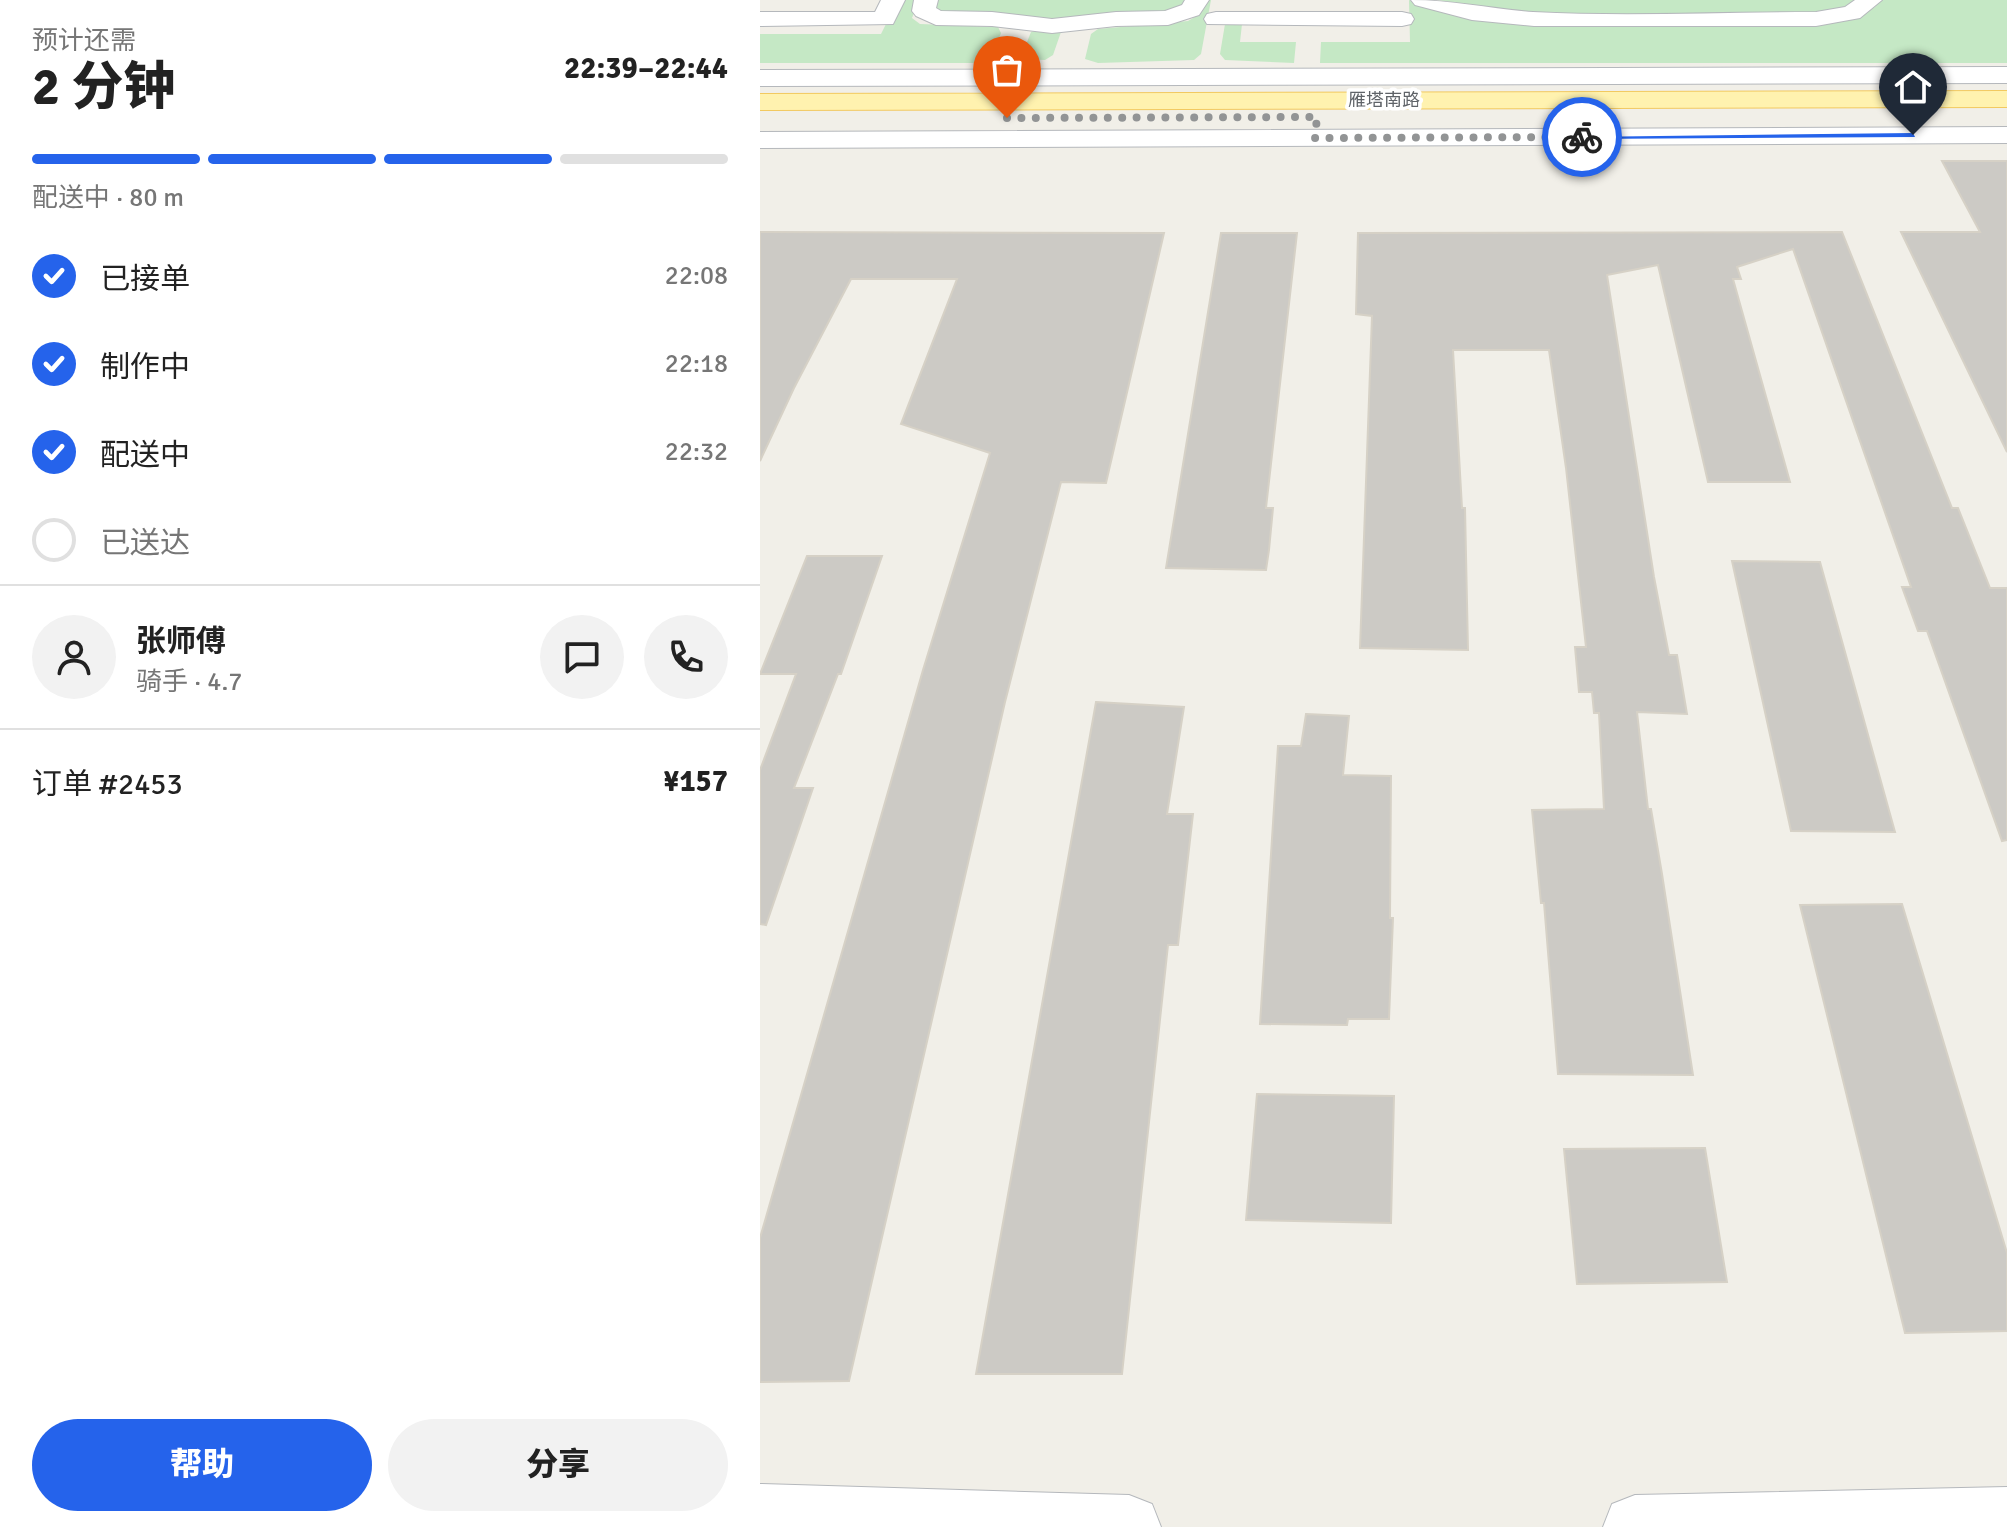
<!DOCTYPE html>
<html lang="zh">
<head>
<meta charset="utf-8">
<style>
	:root { --surface:#fff; --page:#f2f2f2; --text:#222; --muted:#767676; --line:#e0e0e0; --accent:#2563eb }
	body { margin:0; font-family:Signika,"Noto Sans SC",sans-serif; background:var(--page); color:var(--text); height:100vh; display:flex; flex-direction:column; font-size:30px; white-space:nowrap }
	* { box-sizing:border-box; margin:0 }
	p { font-size:26px; color:var(--muted) }
	.icon { flex:none; width:44px; height:44px; fill:none; stroke:currentColor; stroke-width:2; stroke-linecap:round; stroke-linejoin:round }
	.map { position:relative; flex:1; overflow:hidden }
	.side { display:flex; flex-direction:column; background:var(--surface); width:760px }
	.side>* { flex:none }
	.pin { position:absolute; display:grid; place-items:center; width:68px; height:68px; color:#fff; margin:-82px -34px; border-radius:50% 50% 50% 0; rotate:-45deg; box-shadow:0 0 8px #0007 }
	.pin .icon { rotate:45deg }
	.courier { position:absolute; display:grid; place-items:center; width:80px; height:80px; margin:-40px; border:6px solid #2563eb; border-radius:50%; background:#fff; color:#222; box-shadow:0 2px 10px #0007 }
	.summary em { font-style:normal; font-weight:800 }
	.summary div { display:flex; flex-direction:column-reverse }
	.summary { display:flex; align-items:center; justify-content:space-between; height:136px; padding:0 32px }
	h1 { font-size:52px; font-weight:800; line-height:60px }
	.bar { display:grid; grid-template-columns:repeat(4,1fr); gap:12px 8px; align-content:center; height:96px; padding:0 32px }
	.bar i { height:10px; border-radius:6px; background:var(--line) }
	.bar .selected { background:var(--accent) }
	.bar p { grid-column:span 4 }
	.line { display:flex; align-items:center; gap:20px; padding:0 32px; border-top:2px solid var(--line) }
	.line div { flex:1 }
	.round { display:grid; place-items:center; flex:none; width:84px; height:84px; border-radius:42px; background:var(--page) }
	ol { padding:0 32px; list-style:none }
	li { display:flex; align-items:center; gap:24px; height:88px }
	li p { margin-inline-start:auto }
	li .icon { padding:8px; border-radius:50%; background:var(--accent); color:#fff; stroke-width:4 }
	li:last-child { color:var(--muted) }
	li i { width:44px; height:44px; border:4px solid var(--line); border-radius:50% }
	.primary-button { display:flex; gap:16px; margin-top:auto; padding:16px 32px }
	.primary-button a { flex:1; height:92px; border-radius:48px; background:var(--accent); color:#fff; font-size:32px; font-weight:800; line-height:92px; text-align:center }
	.primary-button a+a { background:var(--page); color:var(--text) }
	main { display:flex; flex:1; min-height:0 }
	.map>svg:first-child { display:block }
</style>
</head>
<body>
<main>
<section class="side">
<div class="summary"><div><h1>2 分钟</h1><p>预计还需</p></div><em>22:39–22:44</em></div>
<div class="bar"><i class="selected"></i><i class="selected"></i><i class="selected"></i><i></i><p>配送中 · 80 m</p></div>
<ol>
<li><svg class="icon" aria-label="check" viewBox="0 0 24 24"><path d="M5 12l5 5 9-10"/></svg>已接单<p>22:08</p></li>
<li><svg class="icon" aria-label="check" viewBox="0 0 24 24"><path d="M5 12l5 5 9-10"/></svg>制作中<p>22:18</p></li>
<li><svg class="icon" aria-label="check" viewBox="0 0 24 24"><path d="M5 12l5 5 9-10"/></svg>配送中<p>22:32</p></li>
<li><i></i>已送达</li>
</ol>
<div class="line" style="height:144px"><a class="round"><svg class="icon" aria-label="person" viewBox="0 0 24 24"><circle cx="12" cy="8" r="4"/><path d="M4 21q1-7 8-7t8 7"/></svg></a><div><b>张师傅</b><p>骑手 · 4.7</p></div><a class="round"><svg class="icon" aria-label="chat" viewBox="0 0 24 24"><path d="M4 5h16v11H9l-5 4z"/></svg></a><a class="round"><svg class="icon" aria-label="phone" viewBox="0 0 24 24"><path d="M5 4h4l2 5-3 2q2 4 5 5l2-3 5 2v4C11 20 4 13 5 4z"/></svg></a></div>
<div class="line" style="height:104px"><div>订单 #2453</div><b>¥157</b></div>
<div class="primary-button"><a>帮助</a><a>分享</a></div>
</section>
<div class="map">
<svg width="1247" height="1527" viewBox="0 0 1247 1527">
	<rect width="100%" height="100%" fill="#f1efe8"/>
	<!-- green -->
	<g fill="#c5e8c5">
		<polygon points="138,0 159,0 152,18 160,24 238,27 241,33 232,56 213,63 0,63 0,34 121,34"/>
		<polygon points="177,0 426,0 424,6 415,12 309,20 177,12 175,6"/>
		<polygon points="443,0 451,0 441,54 434,60 338,63 325,59 331,34 338,29 428,21 440,14"/>
		<polygon points="649,0 704,16 1099,16 1115,7 1120,0 1247,0 1247,63 560,63 561,42 650,42"/>
		<polygon points="677,0 1100,0 1065,15 785,16"/>
		<polygon points="465,24 482,24 480,42 536,42 534,63 465,60 460,54"/>
		<polygon points="278,30 301,32 293,55 285,60 264,59 262,55 271,32"/>
	</g>
	<!-- building -->
	<g fill="#cccac5" stroke="#d6d1c6" stroke-width="2">
		<polygon points="1182,161 1247,161 1247,452 1141,232 1220,232"/>
		<polygon points="0,232 404,233 346,483 301,482 245,702 89,1381 0,1382 0,1238 163,670 230,453 141,424 197,279 91,279 34,388 0,461"/>
		<polygon points="1082,232 1192,508 1198,508 1230,588 1247,588 1247,840 1242,841 1167,631 1158,631 1142,587 1151,587 1033,249 977,267 981,279 973,279 1030,482 948,482 898,265 847,275 894,577 909,655 917,655 927,714 877,712 888,809 891,809 902,874 933,1075 798,1074 784,903 781,903 772,810 844,809 839,713 834,713 832,692 819,692 815,647 826,647 806,468 789,350 693,350 702,508 705,508 708,650 600,648 612,316 596,314 598,233"/>
		<polygon points="461,233 537,233 506,508 513,508 509,550 506,570 406,568"/>
		<polygon points="47,556 122,556 81,674 78,674 34,788 53,788 6,925 0,924 0,770 36,674 0,674"/>
		<polygon points="972,561 1060,562 1135,832 1031,831"/>
		<polygon points="336,702 424,707 407,814 433,814 418,945 408,945 362,1374 216,1374"/>
		<polygon points="546,714 589,716 583,775 631,776 630,918 633,918 629,1019 588,1019 587,1025 500,1024 518,746 541,746"/>
		<polygon points="1142,904 1247,1253 1247,1331 1145,1333 1040,905"/>
		<polygon points="497,1094 634,1096 631,1223 486,1220"/>
		<polygon points="945,1148 967,1282 817,1284 804,1149"/>
	</g>
	<g fill="none" stroke-linecap="round" stroke-linejoin="round">
		<!-- minor casing -->
		<g stroke="#b5b8bc" stroke-width="2">
			<g id="minor">
				<polygon points="121,0 145,0 133,24 0,26 0,12 115,12"/>
				<polygon points="154,0 178,0 176,8 181,11 232,12 292,19 356,12 405,11 422,5 425,0 449,0 439,15 408,25 356,26 292,33 232,26 176,25 156,16 152,11"/>
				<path d="M651,0c42,0 81,9 122,12 94,5 189,0 283,0l29,-5 10,-7h27l-22,18 -44,8h-282l-62,-6 -57,-15z"/>
				<polygon points="456,12 642,12 651,14 654,19 651,24 642,26 447,24 444,19 447,14"/>
				<polygon points="1247,67 1247,83 0,86 0,70"/>
				<polygon points="1247,127 1247,143 0,148 0,132"/>
				<polygon points="0,1484 369,1495 392,1504 401,1527 0,1527"/>
				<polygon points="1247,1487 1247,1527 843,1527 852,1504 875,1495"/>
			</g>
		</g>
		<!-- major casing -->
		<g stroke="#f2c960" stroke-width="2">
			<polygon id="major" points="1247,91 1247,107 0,110 0,94"/>
		</g>
		<!-- minor -->
		<use href="#minor" fill="#fff" fill-rule="evenodd"/>
		<!-- major -->
		<use href="#major" fill="#fff2af" fill-rule="evenodd"/>
	</g>
	<!-- route -->
	<polygon fill="#2563eb" points="1153,133 1155,137 822,139 818,137"/>
	<g fill="none" stroke-linecap="round" stroke-linejoin="round">
		<!-- done -->
		<polyline stroke="#929495" stroke-width="8" stroke-dasharray="0 14.4" points="247,118 557,117 555,138 822,137"/>
	</g>
	<g text-anchor="middle" dominant-baseline="central" stroke-width="7" stroke-linejoin="round" paint-order="stroke">
		<!-- far-street labels -->
		<g font-size="18" fill="#5f6368" stroke="#fff">
			<text x="624" y="100">雁塔南路</text>
		</g>
	</g>
</svg>
<div class="pin" style="left:247px;top:118px;background:#ea580c"><svg class="icon" aria-label="bag" viewBox="0 0 24 24"><path d="M5 8h14l-1 12H6zM9 8a3 3 0 0 1 6 0"/></svg></div>
<div class="pin" style="left:1153px;top:135px;background:#1f2937"><svg class="icon" aria-label="home" viewBox="0 0 24 24"><path d="M3 11l9-7 9 7M6 9v11h12V9"/></svg></div>
<div class="courier" style="left:822px;top:137px"><svg class="icon" aria-label="bike" viewBox="0 0 24 24"><circle cx="6" cy="16" r="4"/><circle cx="18" cy="16" r="4"/><path d="M6 16l4-8h5l3 8M10 8l3 8H6M13 5h3"/></svg></div>
</div>
</main>
</body>
</html>
